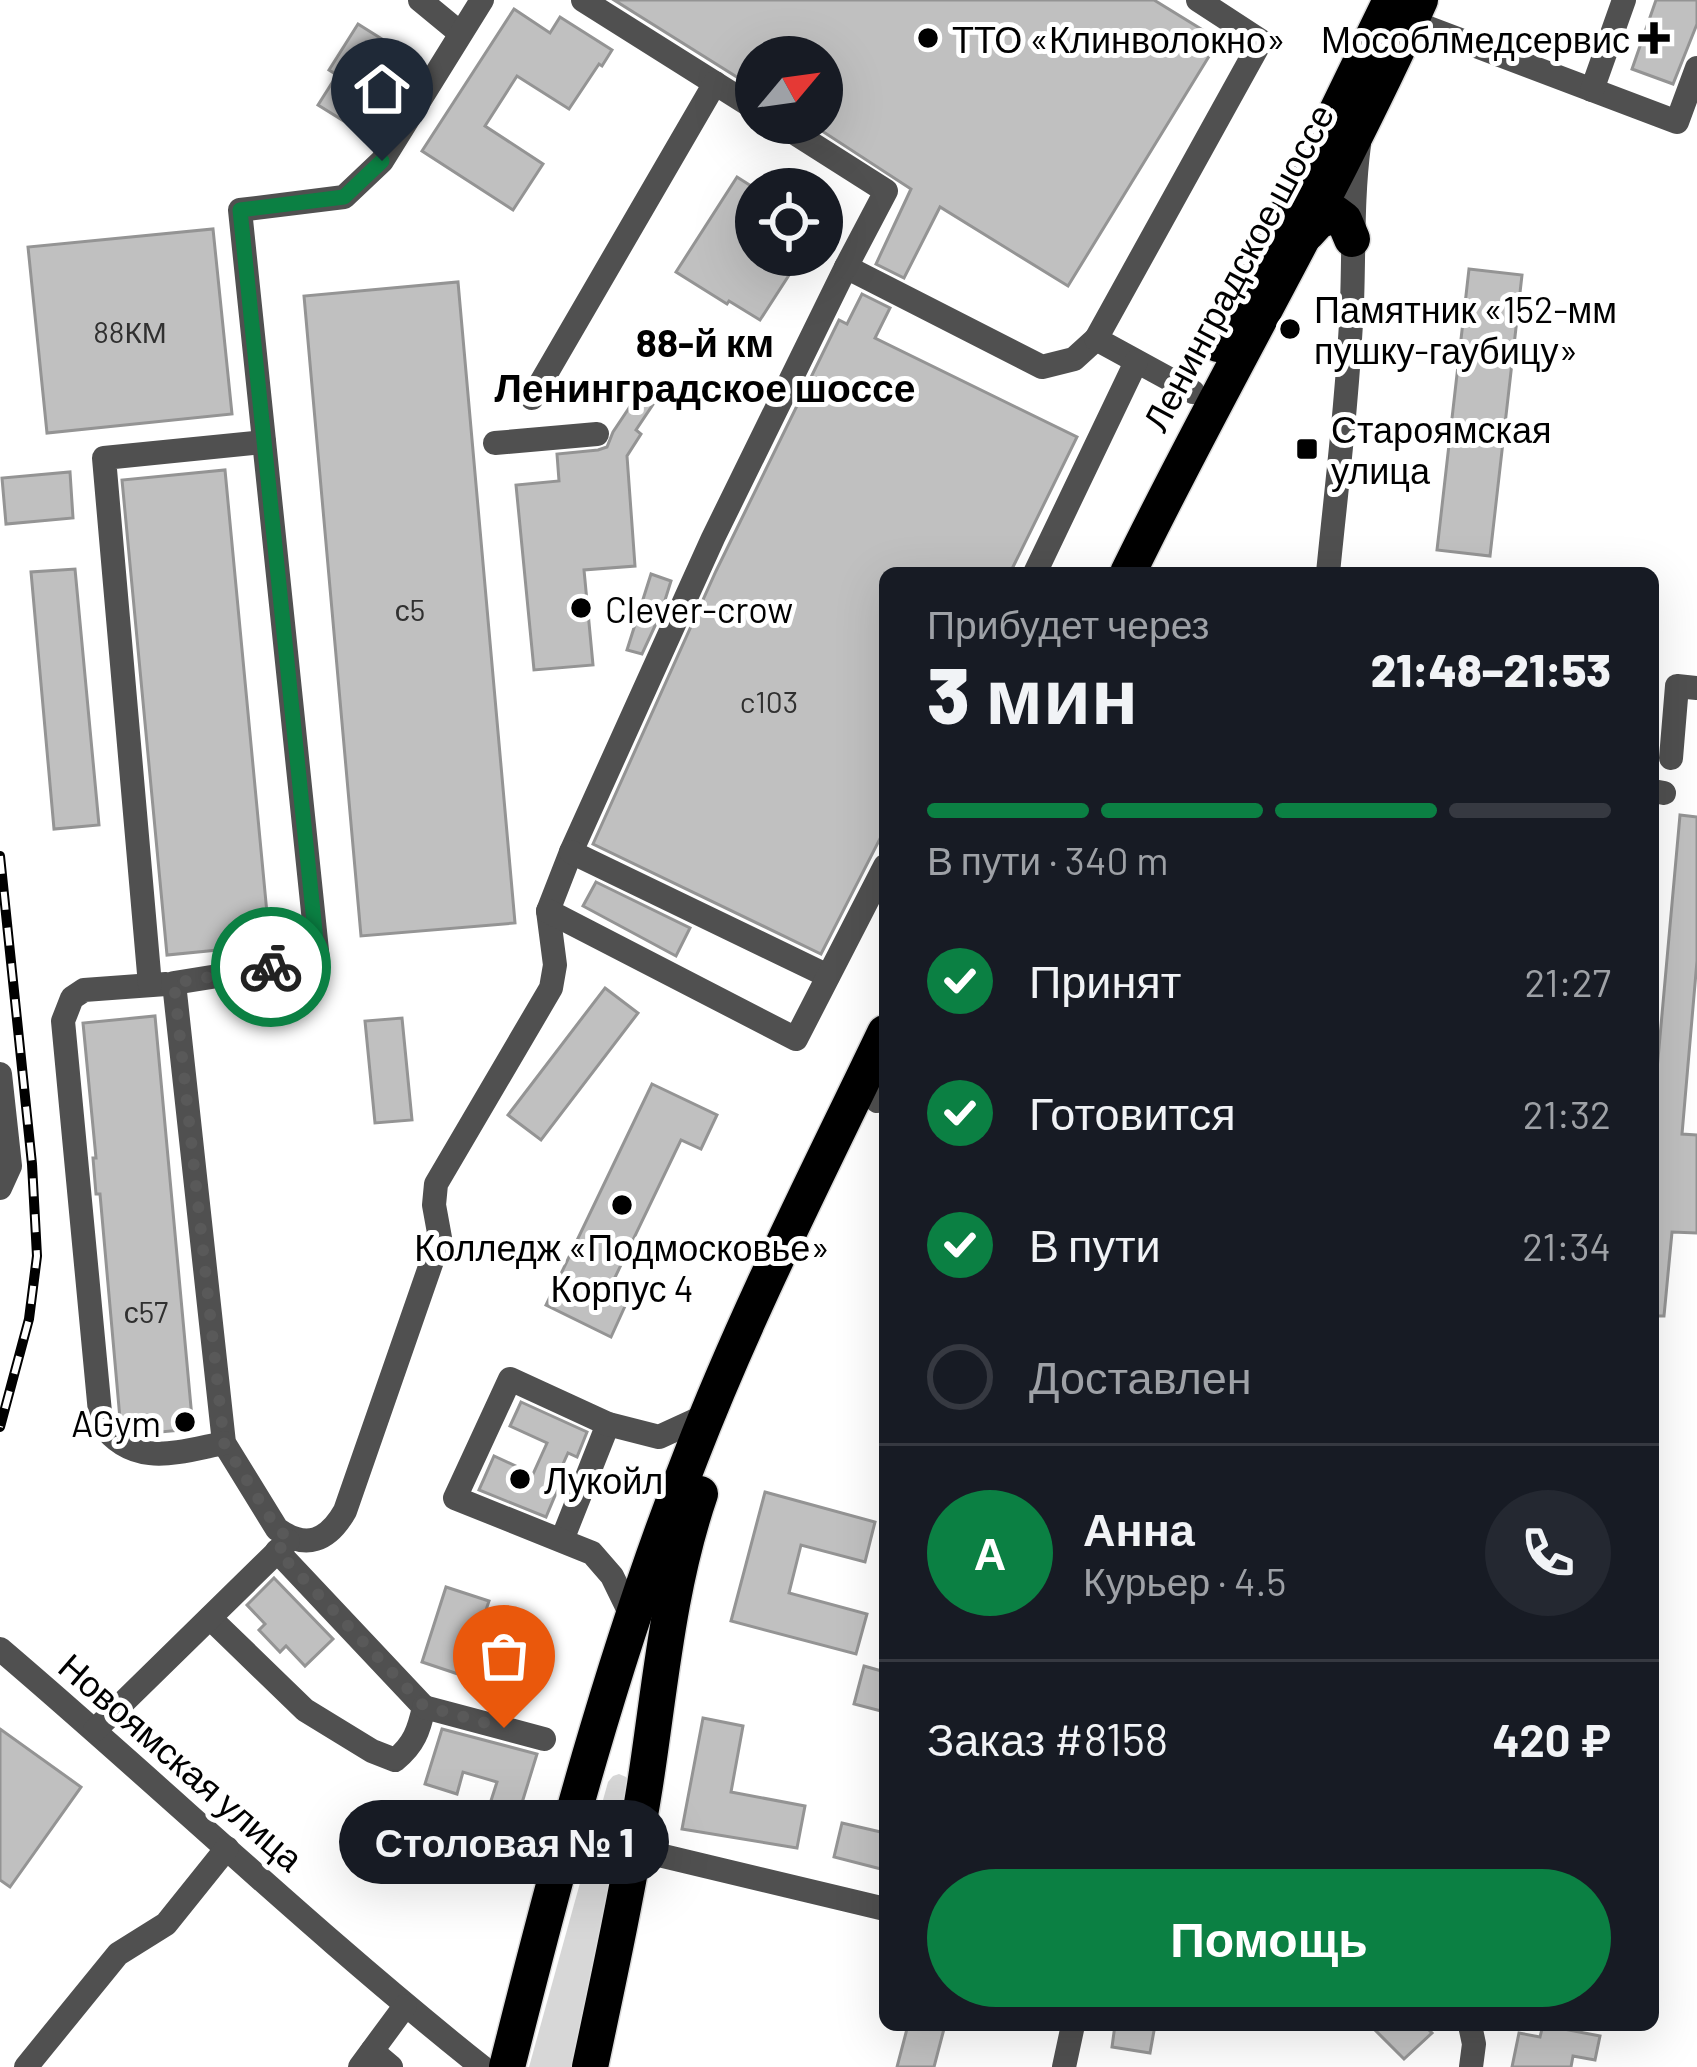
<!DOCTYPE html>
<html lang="ru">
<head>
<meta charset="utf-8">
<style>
	:root { --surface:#171b24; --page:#242831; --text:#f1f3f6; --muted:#9ea1a6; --line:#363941; --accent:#0b8043 }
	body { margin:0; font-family:Barlow,sans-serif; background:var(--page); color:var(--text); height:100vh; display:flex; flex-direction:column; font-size:45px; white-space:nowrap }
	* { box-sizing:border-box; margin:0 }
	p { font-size:39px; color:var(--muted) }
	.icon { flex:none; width:66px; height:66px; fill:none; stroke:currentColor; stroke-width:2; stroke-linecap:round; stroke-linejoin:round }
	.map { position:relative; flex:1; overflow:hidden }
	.side { position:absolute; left:879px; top:567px; width:780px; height:1464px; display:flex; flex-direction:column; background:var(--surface); border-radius:18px; box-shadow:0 12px 48px #0002 }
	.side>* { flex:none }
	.needle { width:78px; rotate:61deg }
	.buttons { position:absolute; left:735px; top:36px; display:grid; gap:24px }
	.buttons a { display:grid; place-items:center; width:108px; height:108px; border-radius:50%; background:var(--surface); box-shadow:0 12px 48px #0002; font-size:60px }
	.pin { position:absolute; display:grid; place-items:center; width:102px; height:102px; color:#fff; margin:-123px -51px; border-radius:50% 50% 50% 0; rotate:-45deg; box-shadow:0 0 12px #0007 }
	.pin .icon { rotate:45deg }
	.courier { position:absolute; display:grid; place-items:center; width:120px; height:120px; margin:-60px; border:9px solid #0b8043; border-radius:50%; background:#fff; color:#222; box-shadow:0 3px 15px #0007 }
	.bubble { position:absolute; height:84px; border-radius:42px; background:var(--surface); box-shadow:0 12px 48px #0002; font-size:39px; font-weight:800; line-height:84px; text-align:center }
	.headline em { font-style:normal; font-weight:800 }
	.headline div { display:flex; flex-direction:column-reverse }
	.headline { display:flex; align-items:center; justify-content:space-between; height:204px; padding:0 48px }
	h1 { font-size:78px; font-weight:800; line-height:90px }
	.bar { display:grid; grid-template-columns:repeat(4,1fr); gap:18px 12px; align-content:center; height:144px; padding:0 48px }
	.bar i { height:15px; border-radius:9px; background:var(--line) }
	.bar .current { background:var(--accent) }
	.bar p { grid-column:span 4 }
	.line { display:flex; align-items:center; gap:30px; padding:0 48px; border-top:3px solid var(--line) }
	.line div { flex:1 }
	.round { display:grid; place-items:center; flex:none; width:126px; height:126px; border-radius:63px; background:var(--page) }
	ol { padding:0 48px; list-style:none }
	li { display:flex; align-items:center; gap:36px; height:132px }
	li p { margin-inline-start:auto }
	li .icon { padding:12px; border-radius:50%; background:var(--accent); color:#fff; stroke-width:4 }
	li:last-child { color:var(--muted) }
	li i { width:66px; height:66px; border:6px solid var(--line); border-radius:50% }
	.action { display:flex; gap:24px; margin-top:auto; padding:24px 48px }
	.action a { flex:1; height:138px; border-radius:72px; background:var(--accent); color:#fff; font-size:48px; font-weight:800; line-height:138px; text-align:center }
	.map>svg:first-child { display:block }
</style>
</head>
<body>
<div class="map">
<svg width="1697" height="2067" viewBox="0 0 1697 2067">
	<rect width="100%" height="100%" fill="#fff"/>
	<!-- green -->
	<polygon fill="#d7d7d7" points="619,1774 626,1777 629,1782 576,2067 529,2067 608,1782 613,1776"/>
	<!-- building -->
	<g fill="#c0c0c0" stroke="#949494" stroke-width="3">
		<polygon points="614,0 1154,0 1219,40 1068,286 940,207 904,278 876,264 911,189 822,131 822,57 756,57 756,89"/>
		<polygon points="1656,0 1697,0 1697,24 1673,84 1632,69"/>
		<polygon points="514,9 550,33 560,17 612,50 602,66 599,64 569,109 517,76 485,126 543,164 513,210 422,151"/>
		<polygon points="358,24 401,51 377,90 387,96 363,133 318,105 337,75 329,70"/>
		<polygon points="737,177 756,189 756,255 802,255 760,320 729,301 727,304 676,272"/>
		<polygon points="213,229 232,414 47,433 28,247"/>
		<polygon points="1469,269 1522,275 1490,556 1437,550"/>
		<polygon points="458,282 515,923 361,936 304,296"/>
		<polygon points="862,294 890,308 875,338 1077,437 1010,573 885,573 885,829 821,954 593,844 716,571 839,320 847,324"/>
		<polygon points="647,381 662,391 636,430 641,434 627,456 635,566 584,570 593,665 534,670 516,485 559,481 557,454 598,450 607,447 613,432"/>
		<polygon points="225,470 270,945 167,955 122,480"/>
		<polygon points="70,472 73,518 6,524 2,478"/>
		<polygon points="75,569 99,825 54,829 31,572"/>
		<polygon points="651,574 671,581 661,613 642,654 627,650"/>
		<polygon points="1680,815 1697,817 1697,961 1682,1134 1697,1135 1697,1233 1672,1232 1664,1316 1653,1316 1653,1114"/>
		<polygon points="596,882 690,928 676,956 583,906"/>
		<polygon points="605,988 638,1013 541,1140 508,1115"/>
		<polygon points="155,1016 193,1429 139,1434 120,1419 100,1194 96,1194 93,1158 96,1158 83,1023"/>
		<polygon points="402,1018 412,1120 375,1123 365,1021"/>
		<polygon points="652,1084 717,1115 701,1149 681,1140 607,1294 626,1304 611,1337 546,1305"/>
		<polygon points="521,1402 587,1432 577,1457 568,1453 554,1484 559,1486 546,1517 479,1490 494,1456 533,1474 547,1443 510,1426"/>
		<polygon points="765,1492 875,1522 865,1562 801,1545 789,1593 867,1614 856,1654 731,1621"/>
		<polygon points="274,1578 333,1639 305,1666 286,1646 280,1652 259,1630 265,1624 247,1605"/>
		<polygon points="446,1587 489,1601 464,1676 422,1662"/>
		<polygon points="864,1666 885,1672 885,1712 854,1704"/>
		<polygon points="703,1718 743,1726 731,1792 805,1806 797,1848 682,1829"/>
		<polygon points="0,1729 81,1787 10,1887 0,1880"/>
		<polygon points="442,1729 537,1754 517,1819 488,1810 497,1782 463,1772 457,1794 425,1784"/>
		<polygon points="842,1823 885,1833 885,1870 834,1857"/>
		<polygon points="908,2025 945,2025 934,2067 897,2067"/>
		<polygon points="1115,2025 1155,2025 1150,2053 1112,2047"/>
		<polygon points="1370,2025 1424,2025 1432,2033 1404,2059"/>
		<polygon points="1543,2025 1600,2036 1595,2060 1573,2056 1571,2067 1512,2067 1519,2033 1540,2037"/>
	</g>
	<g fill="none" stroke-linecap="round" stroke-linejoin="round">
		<!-- highway casing -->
		<g stroke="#dbdbdb" stroke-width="39">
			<g id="highway">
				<polyline points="1307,233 1318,221 1336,214 1344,220 1352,239"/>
				<polyline points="1218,344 1283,222 1391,0"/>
				<path d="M1128,573c94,-193 204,-377 292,-573"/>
				<path d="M507,2067c52,-207 106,-413 184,-611 56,-145 127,-283 194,-423"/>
				<path d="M590,2067c20,-94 40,-188 55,-282 15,-97 23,-198 55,-291"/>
			</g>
		</g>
		<!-- minor -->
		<g stroke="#505050" stroke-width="24">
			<polyline points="420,0 460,33"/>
			<path d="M482,0l-100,161 -38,36 -104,13 78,750 -144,23 50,460 53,86c29,21 51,12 68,-18l95,-273 -6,-33 2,-21 115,-196 4,-23 -7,-54 23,-59 142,-314 133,-271 196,100 32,-8 22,-20"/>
			<polyline points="583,0 756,109"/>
			<polyline points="1410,21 1677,122 1697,68"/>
			<polyline points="1592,90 1624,0"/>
			<polyline points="779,123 886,191 846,267"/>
			<polyline points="1193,392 1096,339 1261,41 1198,0"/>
			<polyline points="532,398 715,83"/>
			<polyline points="495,443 597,434"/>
			<polyline points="1035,573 1136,362"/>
			<path d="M1328,573c9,-90 20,-179 24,-270 2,-53 0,-105 7,-158"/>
			<polyline points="1671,758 1677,686 1697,688"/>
			<polyline points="1653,791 1664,793"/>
			<polyline points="571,852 828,976"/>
			<polyline points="548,911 796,1039 885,866"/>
			<path d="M166,984l-82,6 -12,8 -9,23 38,402c32,46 77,29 123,20"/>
			<polyline points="150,985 104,458 264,442"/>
			<polyline points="0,1074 10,1166 0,1188"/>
			<polyline points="877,1101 885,1097"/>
			<polyline points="562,1540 608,1424"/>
			<polyline points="632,1617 612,1576 592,1553 455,1498 510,1379 608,1424 659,1437 707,1415"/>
			<path d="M210,1618l95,92 67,41 23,9c19,-15 24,-30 29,-53l-147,-156"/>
			<path d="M0,1649c162,138 316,286 482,418"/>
			<polyline points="424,1707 544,1739"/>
			<polyline points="95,1730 288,1541"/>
			<polyline points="634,1849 885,1909"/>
			<polyline points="1470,2025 1474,2044 1471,2067"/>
			<polyline points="372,2051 391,2067"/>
			<polyline points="26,2067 118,1954 166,1924 227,1848"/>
			<polyline points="360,2067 405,2006"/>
			<polyline points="1064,2067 1073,2025"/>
		</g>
		<!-- highway -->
		<use href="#highway" stroke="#000" stroke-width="36"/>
		<!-- rail casing -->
		<g stroke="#000" stroke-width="10">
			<polyline id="rail" points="0,856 32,1164 37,1256 29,1319 0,1427"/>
		</g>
		<!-- rail -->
		<use href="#rail" stroke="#fff" stroke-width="6" stroke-dasharray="18" stroke-linecap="butt"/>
	</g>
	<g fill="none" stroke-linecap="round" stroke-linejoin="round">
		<!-- done -->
		<polyline stroke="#595959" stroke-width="12" stroke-dasharray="0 21.6" points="271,967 174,983 224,1443 277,1529 290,1539 277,1551 424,1706 504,1728"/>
		<!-- route -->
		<polyline stroke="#0b8043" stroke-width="15" points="271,967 318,960 240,210 344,197 382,161"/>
	</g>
	<!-- markers -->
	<g fill="#000" stroke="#fff" stroke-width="4.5">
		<circle cx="928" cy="38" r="12"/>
		<path d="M1648 20h12v12h12v12h-12v12h-12v-12h-12v-12h12z"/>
		<circle cx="1290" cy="329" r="12"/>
		<rect x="1295" y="437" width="24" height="24" rx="6"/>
		<circle cx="581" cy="608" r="12"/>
		<circle cx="622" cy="1205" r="12"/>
		<circle cx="185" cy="1422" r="12"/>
		<circle cx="520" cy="1479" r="12"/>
	</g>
	<g text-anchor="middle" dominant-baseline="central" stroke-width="10" stroke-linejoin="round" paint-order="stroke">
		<!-- number labels -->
		<g font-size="30" fill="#303030">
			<text x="130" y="331">88КМ</text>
			<text x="410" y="609">с5</text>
			<text x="769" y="701">c103</text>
			<text x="146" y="1311">с57</text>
		</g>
		<!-- poi labels -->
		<g font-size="36" fill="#000" stroke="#fff" text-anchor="start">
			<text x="952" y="38">ТТО «Клинволокно»</text>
			<text x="1630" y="38" text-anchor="end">Мособлмедсервис</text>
			<text x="1314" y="308">Памятник «152-мм<tspan x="1314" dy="41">пушку-гаубицу»</tspan></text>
			<text x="1331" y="428">Староямская<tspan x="1331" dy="41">улица</tspan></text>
			<text x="605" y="608">Clever-crow</text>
			<text x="622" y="1246" text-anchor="middle">Колледж «Подмосковье»<tspan x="622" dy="41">Корпус 4</tspan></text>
			<text x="161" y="1422" text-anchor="end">AGym</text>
			<text x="544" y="1479">Лукойл</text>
		</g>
		<!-- street labels -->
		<g font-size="36" fill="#000" stroke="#fff">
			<text transform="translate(1237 267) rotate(-62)">Ленинградское шоссе</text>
			<text transform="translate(182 1761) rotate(41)">Новоямская улица</text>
		</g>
		<!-- neighbourhood labels -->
		<g font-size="39" font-weight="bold" fill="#000" stroke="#fff">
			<text x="705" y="341">88-й км<tspan x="705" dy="45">Ленинградское шоссе</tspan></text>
		</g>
	</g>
</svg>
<div class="buttons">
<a><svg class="needle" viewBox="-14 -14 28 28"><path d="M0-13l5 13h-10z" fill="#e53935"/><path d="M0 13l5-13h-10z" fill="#9ea1a6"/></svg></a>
<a><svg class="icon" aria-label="locate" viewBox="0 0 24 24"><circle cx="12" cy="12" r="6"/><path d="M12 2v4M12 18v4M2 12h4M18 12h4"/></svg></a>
</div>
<div class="pin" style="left:504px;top:1728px;background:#ea580c"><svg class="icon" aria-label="bag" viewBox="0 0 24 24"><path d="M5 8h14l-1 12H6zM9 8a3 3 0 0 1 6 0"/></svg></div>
<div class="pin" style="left:382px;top:161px;background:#1f2937"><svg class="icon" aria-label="home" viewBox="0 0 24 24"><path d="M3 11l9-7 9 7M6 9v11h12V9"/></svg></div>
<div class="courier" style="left:271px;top:967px"><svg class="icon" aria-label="bike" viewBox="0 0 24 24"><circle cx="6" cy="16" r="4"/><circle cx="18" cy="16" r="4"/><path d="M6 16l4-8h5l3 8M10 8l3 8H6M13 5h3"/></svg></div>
<div class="bubble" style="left:339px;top:1800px;width:330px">Столовая № 1</div>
<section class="side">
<div class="headline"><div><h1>3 мин</h1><p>Прибудет через</p></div><em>21:48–21:53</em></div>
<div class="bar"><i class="current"></i><i class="current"></i><i class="current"></i><i></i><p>В пути · 340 m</p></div>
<ol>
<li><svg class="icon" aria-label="check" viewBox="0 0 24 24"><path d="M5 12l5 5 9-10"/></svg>Принят<p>21:27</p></li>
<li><svg class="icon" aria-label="check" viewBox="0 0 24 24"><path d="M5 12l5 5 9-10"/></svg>Готовится<p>21:32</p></li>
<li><svg class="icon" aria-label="check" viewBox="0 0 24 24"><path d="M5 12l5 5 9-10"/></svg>В пути<p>21:34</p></li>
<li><i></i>Доставлен</li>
</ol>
<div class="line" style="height:216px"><b class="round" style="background:var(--accent);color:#fff">А</b><div><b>Анна</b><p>Курьер · 4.5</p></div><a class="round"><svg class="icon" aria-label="phone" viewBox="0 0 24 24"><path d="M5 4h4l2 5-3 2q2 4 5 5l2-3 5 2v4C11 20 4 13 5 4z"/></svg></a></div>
<div class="line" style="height:156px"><div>Заказ #8158</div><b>420 ₽</b></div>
<div class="action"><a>Помощь</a></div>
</section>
</div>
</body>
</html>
